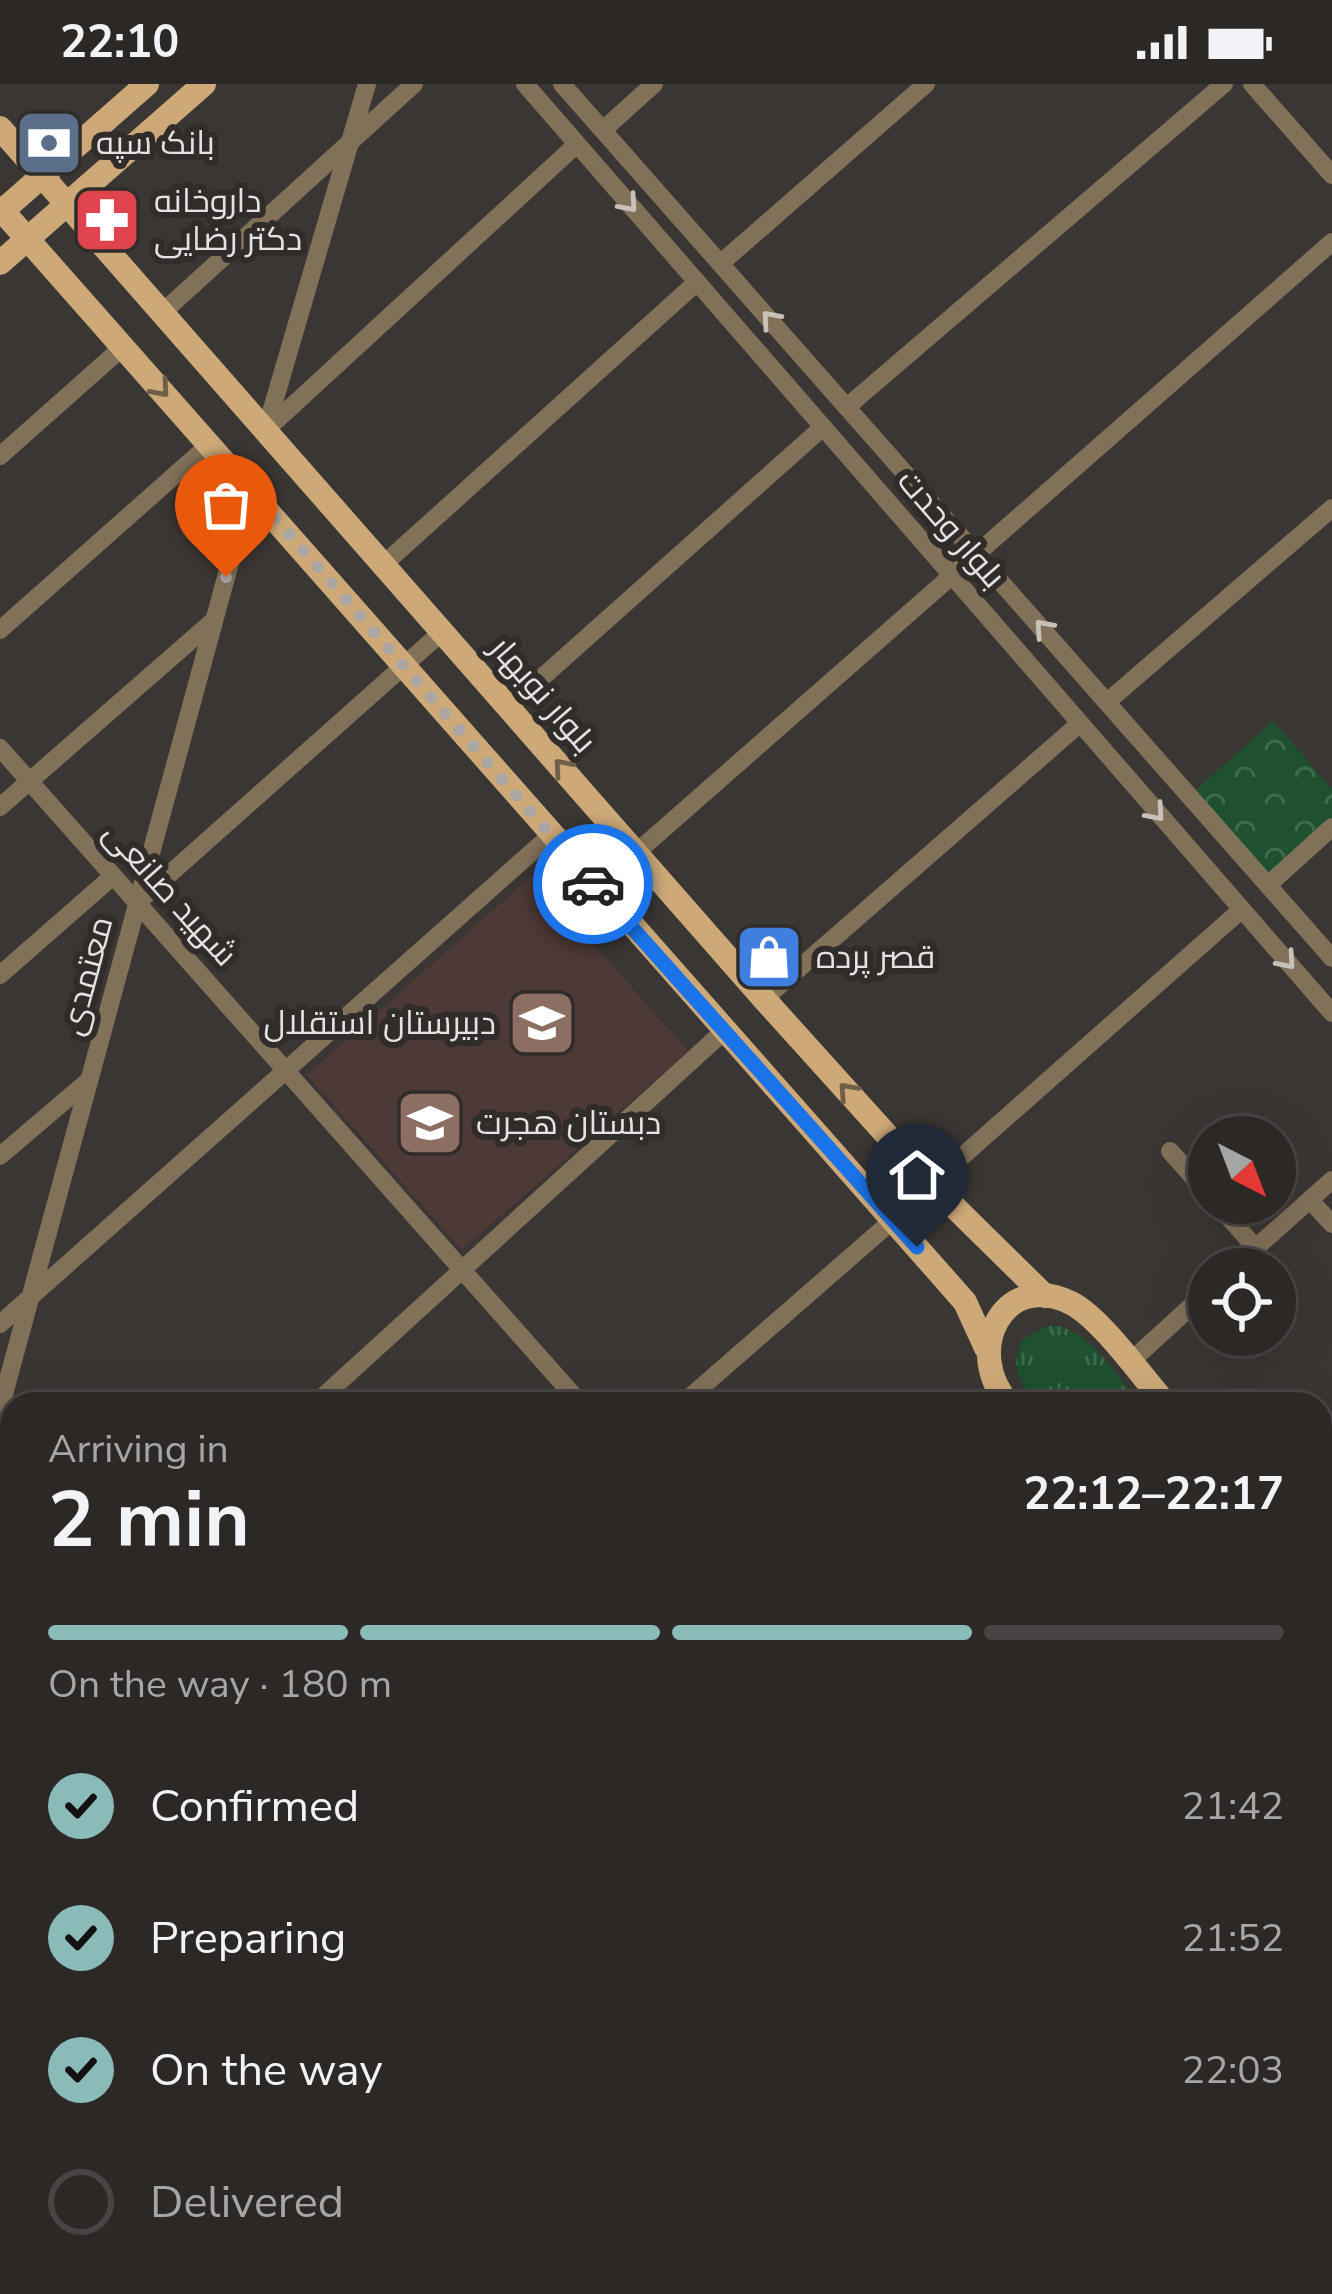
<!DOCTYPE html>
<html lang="en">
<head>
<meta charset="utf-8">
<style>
	:root { --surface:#2c2826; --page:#383432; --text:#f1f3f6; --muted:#a6a6a7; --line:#484443; --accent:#8bbbb9 }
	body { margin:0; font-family:"Nunito Sans",Cairo,sans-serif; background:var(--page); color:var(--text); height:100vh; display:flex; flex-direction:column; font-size:45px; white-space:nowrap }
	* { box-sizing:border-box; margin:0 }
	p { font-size:39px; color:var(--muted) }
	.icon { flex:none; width:66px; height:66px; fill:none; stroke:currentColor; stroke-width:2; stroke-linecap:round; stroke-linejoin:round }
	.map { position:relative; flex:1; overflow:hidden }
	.sheet { position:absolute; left:0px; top:1308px; width:1332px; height:903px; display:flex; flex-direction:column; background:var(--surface); border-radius:36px 36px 0 0; box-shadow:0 12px 48px #0002,0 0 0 3px var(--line) }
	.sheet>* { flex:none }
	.needle { width:78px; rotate:138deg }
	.tools { position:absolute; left:1188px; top:1032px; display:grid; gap:24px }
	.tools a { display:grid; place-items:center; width:108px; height:108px; border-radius:50%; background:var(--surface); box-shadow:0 12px 48px #0002,0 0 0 3px var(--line); font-size:60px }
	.pin { position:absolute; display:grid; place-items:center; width:102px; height:102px; color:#fff; margin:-123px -51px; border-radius:50% 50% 50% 0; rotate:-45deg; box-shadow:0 0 12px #0007 }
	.pin .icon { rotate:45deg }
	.courier { position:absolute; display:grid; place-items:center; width:120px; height:120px; margin:-60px; border:9px solid #1a73e8; border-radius:50%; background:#fff; color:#222; box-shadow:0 3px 15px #0007 }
	.overview em { font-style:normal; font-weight:700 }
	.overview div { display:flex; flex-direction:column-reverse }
	.overview { display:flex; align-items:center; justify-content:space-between; height:204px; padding:0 48px }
	h1 { font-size:78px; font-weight:700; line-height:90px }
	.bar { display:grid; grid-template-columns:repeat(4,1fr); gap:18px 12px; align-content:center; height:144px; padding:0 48px }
	.bar i { height:15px; border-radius:9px; background:var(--line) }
	.bar .current { background:var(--accent) }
	.bar p { grid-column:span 4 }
	ol { padding:0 48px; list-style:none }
	li { display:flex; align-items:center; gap:36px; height:132px }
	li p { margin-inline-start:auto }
	li .icon { padding:12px; border-radius:50%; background:var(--accent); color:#111; stroke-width:4 }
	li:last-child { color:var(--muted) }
	li i { width:66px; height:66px; border:6px solid var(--line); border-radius:50% }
	.status { display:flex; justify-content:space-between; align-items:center; height:84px; padding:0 60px; background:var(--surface); direction:ltr }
	.status svg { height:33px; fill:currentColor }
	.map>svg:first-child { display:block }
</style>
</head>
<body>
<div class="status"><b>22:10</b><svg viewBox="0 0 49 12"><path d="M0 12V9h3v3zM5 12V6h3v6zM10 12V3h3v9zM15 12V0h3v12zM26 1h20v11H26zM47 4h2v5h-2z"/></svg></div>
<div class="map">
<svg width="1332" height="2210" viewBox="0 0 1332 2210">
	<defs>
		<pattern id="grass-tufts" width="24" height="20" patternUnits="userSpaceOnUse" patternTransform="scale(3)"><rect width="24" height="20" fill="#1d5130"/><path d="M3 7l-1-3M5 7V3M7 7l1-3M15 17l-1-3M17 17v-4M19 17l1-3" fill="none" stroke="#3e6a4e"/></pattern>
		<pattern id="park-crowns" width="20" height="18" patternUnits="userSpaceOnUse" patternTransform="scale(3)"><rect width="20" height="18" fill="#1d5130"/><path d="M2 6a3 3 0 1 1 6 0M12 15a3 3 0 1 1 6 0" fill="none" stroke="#3e6a4e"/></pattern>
	</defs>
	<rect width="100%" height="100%" fill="#3a3633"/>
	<!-- education -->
	<polygon fill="#4d3935" points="533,791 688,967 462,1166 307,991"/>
	<!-- grass -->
	<path fill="url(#grass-tufts)" d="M1047,1242c39,-4 70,51 93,78h-103c-18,-22 -28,-38 -14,-65z"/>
	<!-- park -->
	<polygon fill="url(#park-crowns)" points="1273,637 1332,705 1332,743 1268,801 1189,712"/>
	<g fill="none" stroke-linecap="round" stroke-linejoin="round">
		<!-- minor -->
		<g stroke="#827159" stroke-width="18">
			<polyline points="525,0 1332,929"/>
			<polyline points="562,0 1332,874"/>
			<polyline points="1252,0 1332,91"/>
			<polyline points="603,46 654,0"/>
			<polyline points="721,179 926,0"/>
			<polyline points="163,228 414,0"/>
			<polyline points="848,322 1224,0"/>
			<polyline points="267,342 367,0"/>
			<polyline points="266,346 577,60"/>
			<polyline points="0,372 124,262"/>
			<polyline points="384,480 697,198"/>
			<polyline points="0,546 210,360"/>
			<polyline points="1107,618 1332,424"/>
			<polyline points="510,622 823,343"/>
			<polyline points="0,664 581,1320"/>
			<polyline points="0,723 213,537"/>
			<polyline points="637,768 1332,158"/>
			<polyline points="1268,801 1332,743"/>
			<polyline points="137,819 443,547"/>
			<polyline points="0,891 113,792"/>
			<polyline points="764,915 1078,641"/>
			<polyline points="1170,1067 1209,1111"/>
			<polyline points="0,1072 88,997"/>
			<polyline points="931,1100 1241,826"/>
			<polyline points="1310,1116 1332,1140"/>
			<polyline points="1216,1119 1255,1163"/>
			<polyline points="1232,1185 1332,1096"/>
			<polyline points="0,1240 550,752"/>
			<polyline points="1129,1279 1209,1206"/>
			<polyline points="315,1320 723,948"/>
			<polyline points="682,1320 893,1136"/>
			<polyline points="0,1325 250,405"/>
			<polyline points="0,1394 12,1407"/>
			<polyline points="1320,1471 1332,1460"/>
			<polyline points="1320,1791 1332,1781"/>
			<polyline points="0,1815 12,1816"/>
			<polyline points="0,1930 12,1931"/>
			<polyline points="1320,2078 1332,2067"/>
			<polyline points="1320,2167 1332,2180"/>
			<polyline points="345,2210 358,2199"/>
			<polyline points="510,2210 523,2199"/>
			<polyline points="715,2210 727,2199"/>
			<polyline points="917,2210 929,2199"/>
			<polyline points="1139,2210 1151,2199"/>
			<polyline points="1194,2210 1206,2199"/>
		</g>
		<!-- major -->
		<g stroke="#cda978" stroke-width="24">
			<polyline points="0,44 764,915 931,1100 1045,1212"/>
			<polyline points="0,124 965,1218 986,1264"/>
			<polyline points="0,129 147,0"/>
			<polyline points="0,179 204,0"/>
			<path d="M1009,1320c-47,-53 -5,-135 62,-101 30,15 71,74 95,101"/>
			<polyline points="1320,1547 1332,1561"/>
			<polyline points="1320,1624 1332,1638"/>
			<polyline points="0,1971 12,1985"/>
			<polyline points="0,2040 12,2053"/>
			<polyline points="141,2199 151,2210"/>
			<polyline points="201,2199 210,2210"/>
		</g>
	</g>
	<!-- one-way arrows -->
	<defs><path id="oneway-chevron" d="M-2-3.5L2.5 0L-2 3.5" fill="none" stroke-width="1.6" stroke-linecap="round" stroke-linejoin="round" transform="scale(3)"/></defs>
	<g stroke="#c7c1b8">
		<use href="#oneway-chevron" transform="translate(629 120) rotate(49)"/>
		<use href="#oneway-chevron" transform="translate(770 235) rotate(-131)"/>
		<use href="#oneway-chevron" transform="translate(1043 544) rotate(-132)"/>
		<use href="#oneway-chevron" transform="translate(1156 729) rotate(49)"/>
		<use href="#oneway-chevron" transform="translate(1287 877) rotate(49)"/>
	</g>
	<g stroke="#6f5e49">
		<use href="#oneway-chevron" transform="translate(161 305) rotate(49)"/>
		<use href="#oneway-chevron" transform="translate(562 683) rotate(-131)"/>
		<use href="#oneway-chevron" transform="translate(847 1007) rotate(-132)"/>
	</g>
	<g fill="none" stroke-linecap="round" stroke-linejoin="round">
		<!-- done -->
		<polyline stroke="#a9a6a4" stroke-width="12" stroke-dasharray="0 21.6" points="226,493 250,405 593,800"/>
		<!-- route -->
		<polyline stroke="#1a73e8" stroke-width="15" points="593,800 917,1163"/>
	</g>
	<!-- icons -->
	<defs>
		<g id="bank-square" transform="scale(3.45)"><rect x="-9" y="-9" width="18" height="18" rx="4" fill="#5c6f8a" stroke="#302c29"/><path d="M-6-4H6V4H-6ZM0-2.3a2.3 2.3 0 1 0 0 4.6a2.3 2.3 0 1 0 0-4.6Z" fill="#fff"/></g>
		<g id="pharmacy-square" transform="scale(3.45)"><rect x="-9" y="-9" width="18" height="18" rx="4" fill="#e0444e" stroke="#302c29"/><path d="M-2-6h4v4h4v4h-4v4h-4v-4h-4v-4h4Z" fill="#fff"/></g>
		<g id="shop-square" transform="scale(3.45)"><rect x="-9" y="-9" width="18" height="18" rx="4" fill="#3f7fe0" stroke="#302c29"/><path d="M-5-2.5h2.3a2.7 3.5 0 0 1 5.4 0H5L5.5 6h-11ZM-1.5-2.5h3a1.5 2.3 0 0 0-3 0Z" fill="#fff"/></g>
		<g id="school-square" transform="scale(3.45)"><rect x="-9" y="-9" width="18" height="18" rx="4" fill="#8d6e63" stroke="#302c29"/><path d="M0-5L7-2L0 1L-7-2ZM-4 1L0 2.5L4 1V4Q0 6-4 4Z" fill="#fff"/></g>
	</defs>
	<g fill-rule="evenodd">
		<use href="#bank-square" x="49" y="59"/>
		<use href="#pharmacy-square" x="107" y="136"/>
		<use href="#shop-square" x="769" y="873"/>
		<use href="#school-square" x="542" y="939"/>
		<use href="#school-square" x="430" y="1039"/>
	</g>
	<g text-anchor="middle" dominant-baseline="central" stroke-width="12" stroke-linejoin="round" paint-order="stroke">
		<!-- poi labels -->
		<g font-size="33" fill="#e5e3e1" stroke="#302c29" text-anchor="start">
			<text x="96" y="59">بانک سپه</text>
			<text x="154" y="117">داروخانه<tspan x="154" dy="38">دکتر رضایی</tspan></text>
			<text x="816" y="873">قصر پرده</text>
			<text x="496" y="939" text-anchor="end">دبیرستان استقلال</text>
			<text x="476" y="1039">دبستان هجرت</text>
		</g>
		<!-- street labels -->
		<g font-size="33" fill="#e5e3e1" stroke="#302c29">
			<text transform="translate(951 445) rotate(49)">بلوار وحدت</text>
			<text transform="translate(543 611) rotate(49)">بلوار نوبهار</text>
			<text transform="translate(170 810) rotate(48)">شهید صانعی</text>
			<text transform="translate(87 892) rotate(-75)">معتمدی</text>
		</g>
	</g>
</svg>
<div class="tools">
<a><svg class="needle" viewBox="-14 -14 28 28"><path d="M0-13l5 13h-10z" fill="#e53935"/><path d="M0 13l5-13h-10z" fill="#a6a6a7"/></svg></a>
<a><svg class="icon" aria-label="locate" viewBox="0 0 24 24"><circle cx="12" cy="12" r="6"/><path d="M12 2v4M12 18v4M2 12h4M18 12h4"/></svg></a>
</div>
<div class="pin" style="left:226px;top:493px;background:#ea580c"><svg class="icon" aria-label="bag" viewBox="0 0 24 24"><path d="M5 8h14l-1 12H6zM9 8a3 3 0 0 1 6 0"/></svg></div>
<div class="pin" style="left:917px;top:1163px;background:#1f2937"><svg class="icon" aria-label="home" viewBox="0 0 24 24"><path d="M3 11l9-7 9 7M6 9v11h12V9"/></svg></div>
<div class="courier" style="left:593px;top:800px"><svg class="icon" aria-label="car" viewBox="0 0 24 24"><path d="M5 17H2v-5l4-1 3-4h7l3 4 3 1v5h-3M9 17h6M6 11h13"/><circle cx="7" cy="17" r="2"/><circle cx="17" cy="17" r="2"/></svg></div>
<section class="sheet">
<div class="overview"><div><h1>2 min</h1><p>Arriving in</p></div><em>22:12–22:17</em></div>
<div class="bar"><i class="current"></i><i class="current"></i><i class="current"></i><i></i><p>On the way · 180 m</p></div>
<ol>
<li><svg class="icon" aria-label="check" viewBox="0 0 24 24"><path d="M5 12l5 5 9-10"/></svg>Confirmed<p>21:42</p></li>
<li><svg class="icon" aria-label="check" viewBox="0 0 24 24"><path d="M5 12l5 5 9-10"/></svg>Preparing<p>21:52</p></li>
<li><svg class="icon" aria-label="check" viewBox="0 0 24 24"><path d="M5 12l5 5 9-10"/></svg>On the way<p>22:03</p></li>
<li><i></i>Delivered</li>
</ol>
</section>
</div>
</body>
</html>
